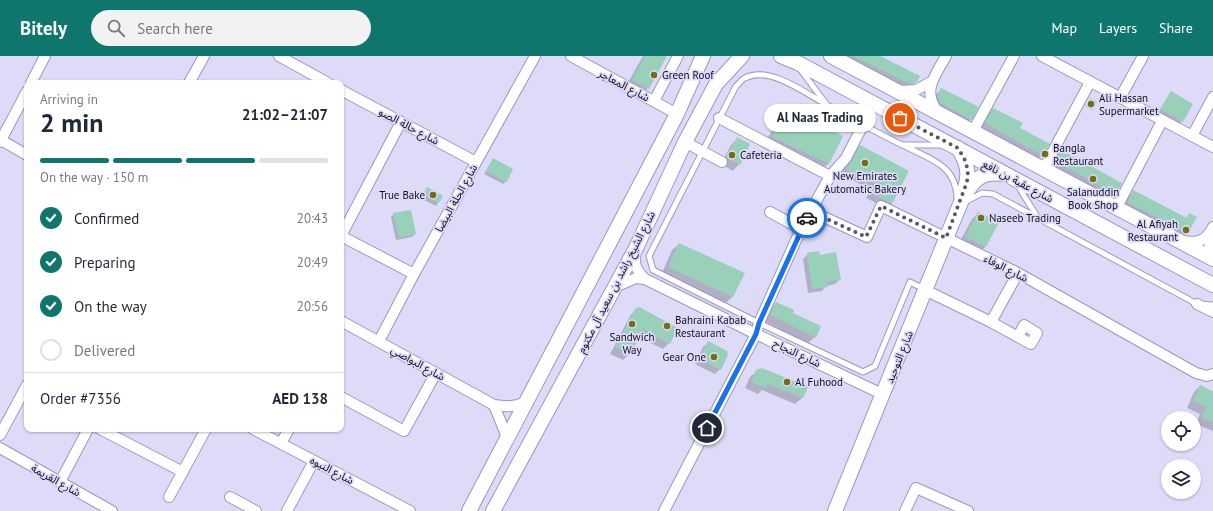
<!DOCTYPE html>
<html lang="en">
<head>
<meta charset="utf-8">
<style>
	:root { --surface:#fff; --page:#f2f2f3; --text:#1f2937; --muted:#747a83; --line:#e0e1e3; --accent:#0f766e }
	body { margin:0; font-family:"PT Sans","Noto Sans Arabic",sans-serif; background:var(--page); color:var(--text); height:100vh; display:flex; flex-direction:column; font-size:15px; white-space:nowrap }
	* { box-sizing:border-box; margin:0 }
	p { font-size:13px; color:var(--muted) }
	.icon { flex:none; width:22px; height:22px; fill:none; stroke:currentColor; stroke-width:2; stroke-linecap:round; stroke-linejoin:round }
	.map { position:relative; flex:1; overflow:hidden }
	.panel { position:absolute; left:24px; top:24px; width:320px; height:352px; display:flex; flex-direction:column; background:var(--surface); border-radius:8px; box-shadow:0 1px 3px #0004 }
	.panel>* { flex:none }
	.fabs { position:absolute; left:1161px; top:355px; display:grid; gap:8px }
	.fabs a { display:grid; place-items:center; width:40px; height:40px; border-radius:50%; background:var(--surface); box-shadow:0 1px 3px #0004; font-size:20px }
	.pin { position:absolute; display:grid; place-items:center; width:34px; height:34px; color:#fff; margin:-17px; border:2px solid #fff; border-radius:50%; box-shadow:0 1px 4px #0007 }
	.courier { position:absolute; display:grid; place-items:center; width:40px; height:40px; margin:-20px; border:3px solid #1a73e8; border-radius:50%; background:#fff; color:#222; box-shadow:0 1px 5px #0007 }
	.bubble { position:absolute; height:28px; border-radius:14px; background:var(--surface); box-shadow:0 1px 3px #0004; font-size:13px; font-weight:800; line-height:28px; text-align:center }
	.summary em { font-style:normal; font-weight:800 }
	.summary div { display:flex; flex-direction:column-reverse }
	.summary { display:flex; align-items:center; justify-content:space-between; height:68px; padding:0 16px }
	h1 { font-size:26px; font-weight:800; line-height:30px }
	.bar { display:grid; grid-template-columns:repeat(4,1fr); gap:6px 4px; align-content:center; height:48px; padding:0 16px }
	.bar i { height:5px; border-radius:3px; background:var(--line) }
	.bar .on { background:var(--accent) }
	.bar p { grid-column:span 4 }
	.line { display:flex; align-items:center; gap:10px; padding:0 16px; border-top:1px solid var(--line) }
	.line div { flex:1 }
	ol { padding:0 16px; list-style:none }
	li { display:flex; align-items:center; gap:12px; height:44px }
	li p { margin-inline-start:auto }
	li .icon { padding:4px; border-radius:50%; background:var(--accent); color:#fff; stroke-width:4 }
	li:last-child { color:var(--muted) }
	li i { width:22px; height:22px; border:2px solid var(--line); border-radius:50% }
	header { display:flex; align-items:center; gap:24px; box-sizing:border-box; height:56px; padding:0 20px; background:var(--accent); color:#fff }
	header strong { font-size:19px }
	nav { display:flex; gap:22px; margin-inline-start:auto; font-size:14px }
	.search { width:280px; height:36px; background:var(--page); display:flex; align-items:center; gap:10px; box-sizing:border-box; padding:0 14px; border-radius:22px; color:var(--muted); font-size:15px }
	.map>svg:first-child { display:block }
</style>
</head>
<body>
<header>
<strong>Bitely</strong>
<div class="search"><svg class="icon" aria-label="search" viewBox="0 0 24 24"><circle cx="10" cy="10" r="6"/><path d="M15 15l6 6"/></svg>Search here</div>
<nav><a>Map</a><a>Layers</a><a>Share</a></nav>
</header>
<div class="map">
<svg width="1213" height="455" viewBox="0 0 1213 455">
	<rect width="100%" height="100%" fill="#dddbf8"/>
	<!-- shadow -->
	<g fill="#0003">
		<polygon points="643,0 666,0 648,32 641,39 626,30"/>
		<polygon points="834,0 876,0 916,25 910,32 903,34"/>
		<polygon points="941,33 971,63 965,69 934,54 935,40"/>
		<polygon points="1171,36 1192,48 1179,69 1158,57"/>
		<polygon points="786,53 842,81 828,108 822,113 766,85 781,58"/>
		<polygon points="993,53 1019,73 1042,99 1036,105 979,74 987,59"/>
		<polygon points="737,83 749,89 739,108 733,115 721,108 731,89"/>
		<polygon points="860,90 892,147 886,152 866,142 871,134 841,118 855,96"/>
		<polygon points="1061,95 1115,138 1109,144 1049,112 1055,101"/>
		<polygon points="493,103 506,125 503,128 484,118"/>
		<polygon points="427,133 442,140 436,150 420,142"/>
		<polygon points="1134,135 1186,162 1190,158 1188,177 1181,183 1122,152 1127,141"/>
		<polygon points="978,157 998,167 985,191 979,197 959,187 972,163"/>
		<polygon points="394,158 415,178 412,181 396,184 391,161"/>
		<polygon points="679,188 743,217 732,241 726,247 662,217 672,194"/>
		<polygon points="808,198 819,200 840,223 835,228 826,230 822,235 808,237 803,203"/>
		<polygon points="776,247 791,257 815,281 808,287 764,265 770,253"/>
		<polygon points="636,253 669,287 663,293 638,281 629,298 623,304 610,298 630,260"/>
		<polygon points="708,287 720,313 715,318 695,308 703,291"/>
		<polygon points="757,315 806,331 802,342 795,348 762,334 758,338 745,332 750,321"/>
		<polygon points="1200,330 1213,337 1213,375 1196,368 1200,358 1187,352 1194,336"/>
	</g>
	<!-- building -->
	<g fill="#99d0ba">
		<polygon points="645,0 667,0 649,33 632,24"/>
		<polygon points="853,0 880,0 920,20 917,26 910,28"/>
		<polygon points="941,32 979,51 972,64 940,47 937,40"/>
		<polygon points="1171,35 1193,48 1183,66 1160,53"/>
		<polygon points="1090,42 1097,46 1092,54 1085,50"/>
		<polygon points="786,51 843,80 829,108 771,80"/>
		<polygon points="993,52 1023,67 1020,72 1050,88 1043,100 985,67"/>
		<polygon points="737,81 750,88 740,109 726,102"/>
		<polygon points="860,89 909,115 892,148 871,137 876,128 845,113 852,105"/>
		<polygon points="1061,94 1122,127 1116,139 1055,105"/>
		<polygon points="493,102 513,113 507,126 486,115"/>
		<polygon points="427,131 443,140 439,147 423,139"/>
		<polygon points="1133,134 1187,162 1189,157 1197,161 1188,177 1127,146"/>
		<polygon points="411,154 416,178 399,182 393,157"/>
		<polygon points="978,156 999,166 986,191 965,181"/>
		<polygon points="679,187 745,217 733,241 668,211"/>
		<polygon points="819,195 820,199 836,196 841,224 827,226 828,231 812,233 807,197"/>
		<polygon points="776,246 794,254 793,257 821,270 816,282 770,259"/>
		<polygon points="639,251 678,272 670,288 643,274 630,299 615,291 636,252"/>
		<polygon points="708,285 727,295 728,299 721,314 699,303"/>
		<polygon points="762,312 808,331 803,342 767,328 766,332 751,326 756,314"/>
		<polygon points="1200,329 1212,335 1213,334 1213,366 1202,362 1206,351 1193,345"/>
	</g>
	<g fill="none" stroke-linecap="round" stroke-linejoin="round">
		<!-- lane casing -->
		<g stroke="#9a97c3" stroke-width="7">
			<g id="lane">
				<polyline points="800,13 827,49 863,69 902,89 942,89"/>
				<path d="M827,49c-20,-11 -58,-40 -82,-27 -3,1 -6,6 -9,8l-87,170 4,14 106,53 104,49 12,-6 35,-84 14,7"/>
				<path d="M903,89c26,14 53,19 54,53"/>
				<polyline points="1018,130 1038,162 1197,248 1213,249"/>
				<polyline points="965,146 982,137 993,138 1036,161"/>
			</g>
		</g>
		<!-- street casing -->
		<g stroke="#9a97c3" stroke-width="12">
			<g id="street">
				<polyline points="279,0 328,27"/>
				<polyline points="571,0 677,58"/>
				<polyline points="1042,0 1213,91"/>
				<polyline points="31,27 45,0"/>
				<polyline points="189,27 204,0"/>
				<polyline points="341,34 476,106"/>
				<polyline points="900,35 916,34 931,26"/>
				<polyline points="1120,42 1143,0"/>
				<polyline points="654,45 678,0"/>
				<path d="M937,55c-15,-21 -2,-35 9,-55"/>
				<polyline points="719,62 830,120"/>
				<polyline points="973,75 1014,0"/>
				<polyline points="1192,80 1213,41"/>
				<polyline points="1,84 27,99"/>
				<polyline points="0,86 27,35"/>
				<polyline points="685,86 722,106"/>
				<polyline points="1044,112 1090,26"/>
				<polyline points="1117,151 1162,65"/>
				<polyline points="811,155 867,181 881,150 1018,217 1196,317 1207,320 1213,318"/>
				<polyline points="770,156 801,173"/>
				<polyline points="341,180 401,66"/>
				<polyline points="341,180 414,218"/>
				<polyline points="1208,181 1212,202"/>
				<path d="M1182,185c16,2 23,1 31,-14"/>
				<path d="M635,196c-1,13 1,18 10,27l111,55 128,61"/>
				<polyline points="615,231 636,222 645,223"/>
				<polyline points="925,234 991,266 1031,288 1037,277 1024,269 1018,281"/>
				<polyline points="1197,248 1213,256"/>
				<path d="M341,265l153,84c13,2 22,2 34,-4"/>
				<polyline points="991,266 1018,217"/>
				<polyline points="379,285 414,218 535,0"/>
				<polyline points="341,341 404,375 436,317"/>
				<polyline points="494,349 508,384"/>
				<polyline points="100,373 183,416"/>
				<polyline points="253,373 410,455"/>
				<polyline points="0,379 27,329"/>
				<polyline points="281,387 289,373"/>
				<polyline points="0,392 112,455"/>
				<polyline points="60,426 88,373"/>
				<polyline points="169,441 206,373"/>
				<polyline points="230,441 256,455"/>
				<polyline points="287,455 314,405"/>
				<polyline points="664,455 756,278 759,267 801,173 830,120 846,102 863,69"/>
				<polyline points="905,455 916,432 968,455"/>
			</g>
		</g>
		<!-- secondary casing -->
		<g stroke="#9a97c3" stroke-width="16">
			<g id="secondary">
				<polyline points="781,0 798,7 1213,229"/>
				<polyline points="831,0 1213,203"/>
				<path d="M966,137c10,-16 17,-21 37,-19"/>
				<polyline points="469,455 677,58 703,0"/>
				<polyline points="493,455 636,192 685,86 716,28 742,0"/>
				<path d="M835,455l126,-309c7,-23 11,-32 -3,-54"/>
			</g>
		</g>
		<!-- lane -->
		<use href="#lane" stroke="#fff" stroke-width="5"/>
		<!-- street -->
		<use href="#street" stroke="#fff" stroke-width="10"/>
		<!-- secondary -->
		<use href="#secondary" stroke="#fff" stroke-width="14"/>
	</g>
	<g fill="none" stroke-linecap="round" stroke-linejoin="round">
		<!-- done -->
		<polyline stroke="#59576c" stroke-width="4" stroke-dasharray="0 7.2" points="807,162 810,155 866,181 881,150 946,182 967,126 968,115 965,104 958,92 900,62"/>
		<!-- route -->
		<polyline stroke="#1a73e8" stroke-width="5" points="707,372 756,278 759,267 807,162"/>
	</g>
	<!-- markers -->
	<g fill="#716f10" stroke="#dddbf8" stroke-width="1.5">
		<circle cx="654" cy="19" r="4"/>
		<circle cx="1091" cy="48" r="4"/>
		<circle cx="1045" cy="98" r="4"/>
		<circle cx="732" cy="99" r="4"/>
		<circle cx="865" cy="107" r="4"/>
		<circle cx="1093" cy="123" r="4"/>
		<circle cx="433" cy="139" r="4"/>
		<circle cx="981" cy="162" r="4"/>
		<circle cx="1186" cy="174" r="4"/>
		<circle cx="632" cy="268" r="4"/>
		<circle cx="667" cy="270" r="4"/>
		<circle cx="714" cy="301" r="4"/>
		<circle cx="787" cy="326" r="4"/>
	</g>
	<g text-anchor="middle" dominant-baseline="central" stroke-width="3.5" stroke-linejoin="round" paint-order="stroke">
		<!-- poi labels -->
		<g font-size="11" fill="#121020" stroke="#dddbf8" text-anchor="start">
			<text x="662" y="19">Green Roof</text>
			<text x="1099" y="42">Ali Hassan<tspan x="1099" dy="13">Supermarket</tspan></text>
			<text x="1053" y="92">Bangla<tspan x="1053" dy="13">Restaurant</tspan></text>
			<text x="740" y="99">Cafeteria</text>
			<text x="865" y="120" text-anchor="middle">New Emirates<tspan x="865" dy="13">Automatic Bakery</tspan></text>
			<text x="1093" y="136" text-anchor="middle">Salanuddin<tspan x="1093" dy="13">Book Shop</tspan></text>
			<text x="425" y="139" text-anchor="end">True Bake</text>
			<text x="989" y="162">Naseeb Trading</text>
			<text x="1178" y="168" text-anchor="end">Al Afiyah<tspan x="1178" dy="13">Restaurant</tspan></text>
			<text x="675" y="264">Bahraini Kabab<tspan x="675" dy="13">Restaurant</tspan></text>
			<text x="632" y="281" text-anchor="middle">Sandwich<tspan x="632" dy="13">Way</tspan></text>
			<text x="706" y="301" text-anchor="end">Gear One</text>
			<text x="795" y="326">Al Fuhood</text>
		</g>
		<!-- street labels -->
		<g font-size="11" fill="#121020" stroke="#dddbf8">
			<text transform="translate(624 29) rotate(28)">شارع المعاجر</text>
			<text transform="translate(409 70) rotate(28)">شارع حالة الصو</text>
			<text transform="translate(1018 125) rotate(28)">شارع عقبة بن نافع</text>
			<text transform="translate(456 142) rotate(-61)">شارع الحلة البيضا</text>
			<text transform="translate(1006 212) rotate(27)">شارع الوفاء</text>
			<text transform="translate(616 226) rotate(-63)">شارع الشيخ راشد بن سعيد آل مكتوم</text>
			<text transform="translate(797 297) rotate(25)">شارع النجاح</text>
			<text transform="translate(899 301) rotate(-68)">شارع التوحيد</text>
			<text transform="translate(418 307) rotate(29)">شارع البواصي</text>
			<text transform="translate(332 414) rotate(28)">شارع النيوه</text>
			<text transform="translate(56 424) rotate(29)">شارع القريمة</text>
		</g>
	</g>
</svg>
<div class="fabs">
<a><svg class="icon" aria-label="locate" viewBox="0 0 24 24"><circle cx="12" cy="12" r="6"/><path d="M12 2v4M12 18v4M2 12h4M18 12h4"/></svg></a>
<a><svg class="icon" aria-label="layers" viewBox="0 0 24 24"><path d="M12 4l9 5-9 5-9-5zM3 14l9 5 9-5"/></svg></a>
</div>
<div class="pin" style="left:900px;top:62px;background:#ea580c"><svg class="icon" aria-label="bag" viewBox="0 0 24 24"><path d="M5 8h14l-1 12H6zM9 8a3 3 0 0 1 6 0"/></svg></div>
<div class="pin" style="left:707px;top:372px;background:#1f2937"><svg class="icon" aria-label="home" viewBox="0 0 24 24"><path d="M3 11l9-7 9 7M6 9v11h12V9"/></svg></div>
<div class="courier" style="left:807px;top:162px"><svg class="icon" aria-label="car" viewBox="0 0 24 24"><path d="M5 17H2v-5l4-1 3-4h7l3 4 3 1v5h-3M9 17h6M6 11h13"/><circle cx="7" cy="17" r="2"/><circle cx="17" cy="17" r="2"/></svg></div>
<div class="bubble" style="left:764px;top:48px;width:112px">Al Naas Trading</div>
<section class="panel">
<div class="summary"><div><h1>2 min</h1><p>Arriving in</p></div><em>21:02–21:07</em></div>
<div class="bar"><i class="on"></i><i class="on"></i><i class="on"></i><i></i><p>On the way · 150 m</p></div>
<ol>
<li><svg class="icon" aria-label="check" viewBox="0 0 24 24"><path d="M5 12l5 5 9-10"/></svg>Confirmed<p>20:43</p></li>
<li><svg class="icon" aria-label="check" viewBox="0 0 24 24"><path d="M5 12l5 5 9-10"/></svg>Preparing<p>20:49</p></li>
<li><svg class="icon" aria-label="check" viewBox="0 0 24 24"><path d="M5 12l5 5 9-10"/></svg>On the way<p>20:56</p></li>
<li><i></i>Delivered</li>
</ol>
<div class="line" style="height:52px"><div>Order #7356</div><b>AED 138</b></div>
</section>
</div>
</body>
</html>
